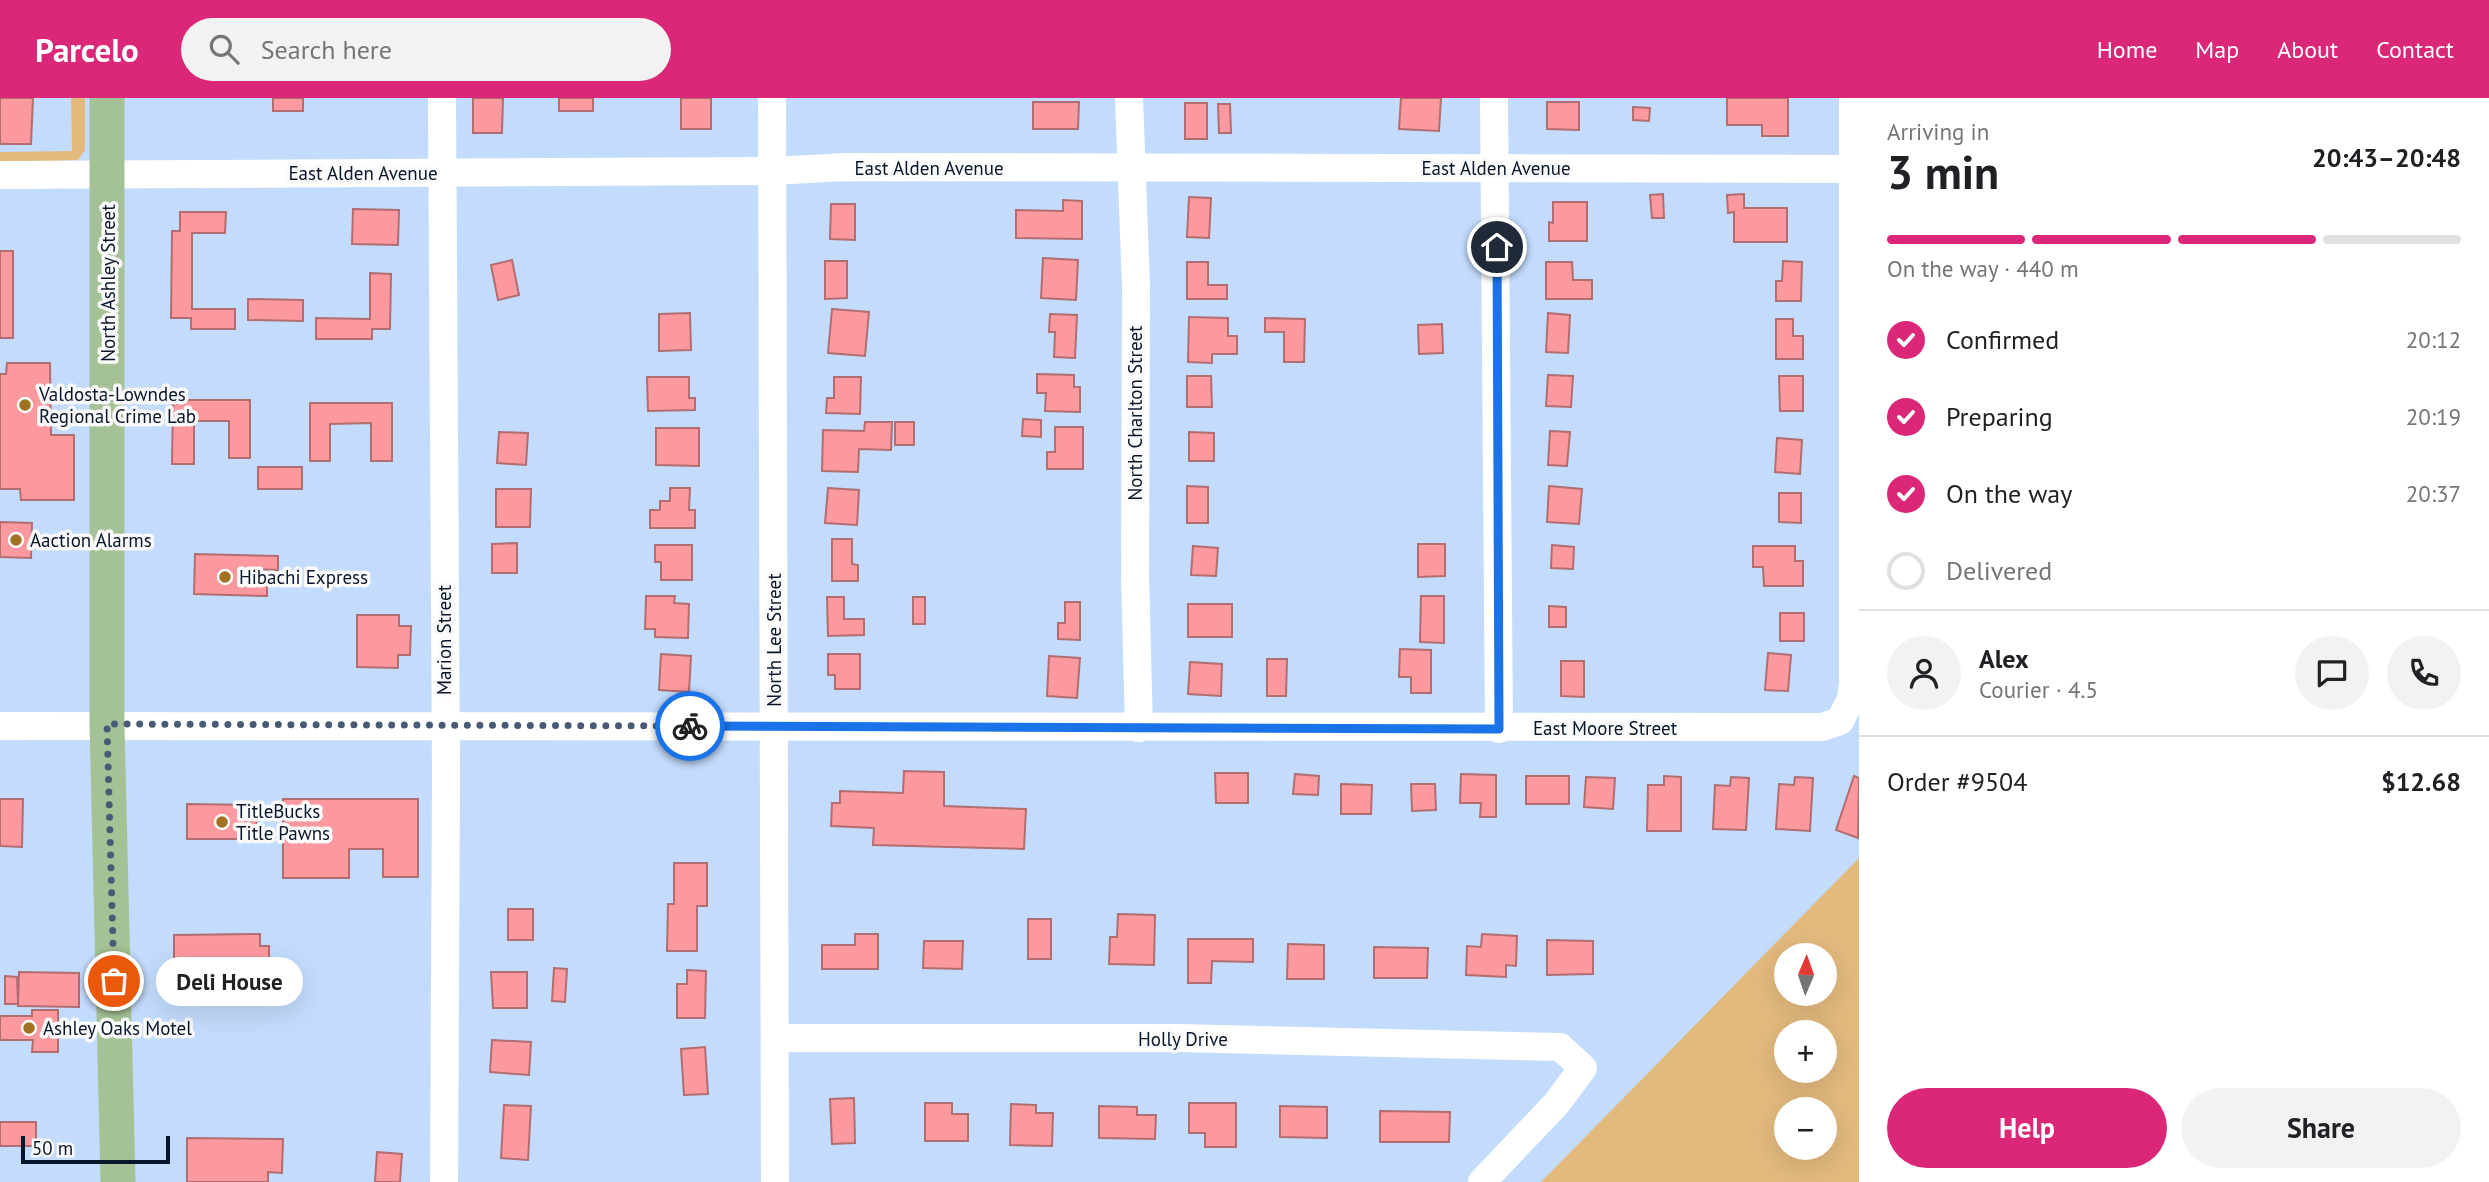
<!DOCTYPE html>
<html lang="en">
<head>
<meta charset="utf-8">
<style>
	:root { --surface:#fff; --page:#f2f2f2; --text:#202124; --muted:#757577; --line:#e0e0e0; --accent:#db2777 }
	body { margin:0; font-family:"PT Sans",sans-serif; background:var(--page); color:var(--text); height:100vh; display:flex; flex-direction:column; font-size:26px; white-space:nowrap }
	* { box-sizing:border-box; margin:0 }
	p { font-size:23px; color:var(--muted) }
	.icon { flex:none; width:38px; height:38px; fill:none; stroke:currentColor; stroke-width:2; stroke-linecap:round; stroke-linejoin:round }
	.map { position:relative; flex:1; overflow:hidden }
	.panel { display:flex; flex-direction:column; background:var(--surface); width:630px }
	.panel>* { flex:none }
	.needle { width:46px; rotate:2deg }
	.fabs { position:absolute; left:1774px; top:845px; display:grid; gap:14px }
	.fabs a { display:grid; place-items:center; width:63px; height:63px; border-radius:50%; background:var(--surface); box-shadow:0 7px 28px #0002; font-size:35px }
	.scale { position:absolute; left:21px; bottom:18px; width:149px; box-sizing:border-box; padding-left:7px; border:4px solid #07162a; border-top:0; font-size:19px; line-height:24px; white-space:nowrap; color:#07162a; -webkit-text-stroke:5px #fafafa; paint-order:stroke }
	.pin { position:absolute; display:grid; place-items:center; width:60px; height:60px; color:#fff; margin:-30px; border:4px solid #fff; border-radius:50%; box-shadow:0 2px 7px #0007 }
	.courier { position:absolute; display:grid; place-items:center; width:70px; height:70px; margin:-35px; border:5px solid #1a73e8; border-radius:50%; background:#fff; color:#222; box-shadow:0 2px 9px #0007 }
	.bubble { position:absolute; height:49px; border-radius:24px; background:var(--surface); box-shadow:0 7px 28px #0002; font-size:23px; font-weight:600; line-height:49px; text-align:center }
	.summary em { font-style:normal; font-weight:600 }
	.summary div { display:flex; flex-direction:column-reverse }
	.summary { display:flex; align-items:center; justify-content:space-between; height:119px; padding:0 28px }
	h1 { font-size:46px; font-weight:600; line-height:52px }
	.bar { display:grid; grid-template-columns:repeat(4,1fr); gap:10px 7px; align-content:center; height:84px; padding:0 28px }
	.bar i { height:9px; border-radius:5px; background:var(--line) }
	.bar .on { background:var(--accent) }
	.bar p { grid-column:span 4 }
	.line { display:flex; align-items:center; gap:18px; padding:0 28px; border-top:2px solid var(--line) }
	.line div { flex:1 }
	.round { display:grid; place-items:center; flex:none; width:74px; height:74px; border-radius:37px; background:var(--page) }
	ol { padding:0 28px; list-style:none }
	li { display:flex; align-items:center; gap:21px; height:77px }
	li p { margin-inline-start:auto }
	li .icon { padding:7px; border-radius:50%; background:var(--accent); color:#fff; stroke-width:4 }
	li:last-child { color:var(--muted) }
	li i { width:38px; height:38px; border:4px solid var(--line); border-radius:50% }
	.primary-button { display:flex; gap:14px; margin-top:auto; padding:14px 28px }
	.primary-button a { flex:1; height:80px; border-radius:42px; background:var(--accent); color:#fff; font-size:28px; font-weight:600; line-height:80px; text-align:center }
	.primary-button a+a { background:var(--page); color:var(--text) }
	header { display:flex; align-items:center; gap:42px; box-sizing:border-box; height:98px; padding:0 35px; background:var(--accent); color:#fff }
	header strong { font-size:33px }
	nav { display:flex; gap:38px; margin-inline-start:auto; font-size:24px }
	.search { width:490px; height:63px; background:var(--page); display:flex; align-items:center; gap:18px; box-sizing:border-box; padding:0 24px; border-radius:38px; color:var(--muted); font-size:26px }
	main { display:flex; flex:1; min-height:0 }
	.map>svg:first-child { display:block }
</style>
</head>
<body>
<header>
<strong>Parcelo</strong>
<div class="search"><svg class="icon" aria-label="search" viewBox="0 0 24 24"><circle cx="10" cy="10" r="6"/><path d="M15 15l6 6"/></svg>Search here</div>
<nav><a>Home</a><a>Map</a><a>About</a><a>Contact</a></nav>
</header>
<main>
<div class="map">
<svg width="1859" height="1084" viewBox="0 0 1859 1084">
	<rect width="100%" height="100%" fill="#c3dcfd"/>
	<!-- green -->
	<g fill="#e3ba7e" fill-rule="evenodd">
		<polygon points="71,0 85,0 85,52 78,62 0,65 0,54 72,53"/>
		<path d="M1859,760v324h-318zM1787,858h38v38h-38zM1787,934h38v39h-38zM1787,1012h38v38h-38z"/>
	</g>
	<!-- building -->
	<g fill="#fc999f" stroke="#b26d71" stroke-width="2">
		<polygon points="0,0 33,0 31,46 0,46"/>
		<rect x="273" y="0" width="30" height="13"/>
		<polygon points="473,0 503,0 502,35 473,35"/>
		<rect x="559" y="0" width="34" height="13"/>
		<rect x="681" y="0" width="30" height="31"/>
		<polygon points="1401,0 1441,0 1439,33 1399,31"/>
		<polygon points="1727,0 1788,0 1788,38 1762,38 1762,27 1727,27"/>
		<polygon points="1033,4 1079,4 1078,31 1033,31"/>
		<polygon points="1547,4 1579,4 1579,32 1547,31"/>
		<rect x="1185" y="5" width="22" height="36"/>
		<polygon points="1218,6 1230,6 1231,35 1219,35"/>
		<polygon points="1633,9 1650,10 1649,23 1633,22"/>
		<polygon points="1663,96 1664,120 1652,120 1650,97"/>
		<polygon points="1744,96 1744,110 1787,110 1787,144 1734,144 1734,114 1728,115 1727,97"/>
		<polygon points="1189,99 1211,100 1209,140 1187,139"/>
		<polygon points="1063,102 1082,103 1082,141 1016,140 1016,112 1063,113"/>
		<polygon points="1553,104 1587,104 1587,143 1549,143 1549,124 1553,125"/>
		<polygon points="831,106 855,106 855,142 830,141"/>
		<polygon points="353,111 399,112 398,147 352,146"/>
		<polygon points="180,114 226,114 225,135 192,135 192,211 235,211 235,231 191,231 191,220 171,220 172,133 180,133"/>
		<rect x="0" y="153" width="13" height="87"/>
		<polygon points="1043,160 1078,162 1076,202 1041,200"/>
		<polygon points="512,162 519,197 498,202 491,167"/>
		<polygon points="825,163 847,163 847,200 825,201"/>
		<polygon points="1783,163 1802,164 1801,203 1776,203 1776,183 1782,183"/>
		<polygon points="1187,164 1208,164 1208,187 1227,187 1227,201 1187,201"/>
		<polygon points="1546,164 1572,164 1573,182 1592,182 1592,201 1546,201"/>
		<polygon points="370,175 391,176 390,231 372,231 372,241 316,241 316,220 370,221"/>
		<polygon points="248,201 303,202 303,223 248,222"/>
		<polygon points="832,211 869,214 865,258 828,255"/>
		<polygon points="690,215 691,252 659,253 659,216"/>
		<polygon points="1548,215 1570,217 1568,255 1546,254"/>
		<polygon points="1050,216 1077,217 1075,260 1054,259 1055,234 1049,234"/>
		<polygon points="1189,219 1228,220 1228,238 1237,238 1237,256 1212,256 1212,265 1188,264"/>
		<polygon points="1265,220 1305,221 1304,264 1284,264 1284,234 1265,234"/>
		<polygon points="1776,221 1793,221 1793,238 1803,238 1803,261 1776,261"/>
		<polygon points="1442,226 1443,255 1419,256 1418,227"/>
		<polygon points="7,265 50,265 51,337 74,337 74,402 21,402 20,391 0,391 0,276 6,276"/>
		<polygon points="1037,276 1074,277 1074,289 1080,289 1080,314 1045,313 1046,295 1037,295"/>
		<polygon points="1548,277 1573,278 1571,309 1546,308"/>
		<polygon points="1187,278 1211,278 1212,309 1187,309"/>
		<polygon points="1779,278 1803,278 1803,313 1780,313"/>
		<polygon points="647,279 689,279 689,300 695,300 695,312 648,313"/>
		<polygon points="834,279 861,279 860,316 826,315 827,300 834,300"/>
		<polygon points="173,302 250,302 250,360 229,360 229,323 194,323 194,366 172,366"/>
		<polygon points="310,305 392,305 392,363 371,363 371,325 330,326 330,363 310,363"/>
		<polygon points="1023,321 1041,322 1041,339 1022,338"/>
		<polygon points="865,324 892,324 891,352 859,351 858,374 822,373 823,332 864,333"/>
		<rect x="895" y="324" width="19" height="23"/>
		<polygon points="1055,329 1083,329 1083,371 1047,371 1047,354 1055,354"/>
		<polygon points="656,330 699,330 699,368 656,367"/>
		<polygon points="1550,333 1570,334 1567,368 1548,367"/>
		<polygon points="499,334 528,335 526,367 497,365"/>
		<polygon points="1189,334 1214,335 1214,363 1189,363"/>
		<polygon points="1777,340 1802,342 1800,376 1775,374"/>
		<rect x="258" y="369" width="44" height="22"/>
		<polygon points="1187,388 1208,389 1208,425 1187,425"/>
		<polygon points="1549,388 1582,391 1579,426 1547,424"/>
		<polygon points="670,390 690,390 689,412 695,412 695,430 650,430 650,412 660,412 660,403 670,403"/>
		<polygon points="828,390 859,392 857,427 825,425"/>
		<polygon points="496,391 531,391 530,429 496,429"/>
		<polygon points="1779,395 1801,395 1801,425 1779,424"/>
		<polygon points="0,424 32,425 31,460 0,459"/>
		<polygon points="832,441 852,441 852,466 858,467 858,483 832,483"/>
		<polygon points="517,445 517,475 492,475 492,446"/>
		<polygon points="1418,446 1445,446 1445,478 1418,479"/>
		<polygon points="655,447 692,447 692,482 661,482 661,464 655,464"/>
		<polygon points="1552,447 1574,449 1573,471 1551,470"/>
		<polygon points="1193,448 1218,450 1216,478 1191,477"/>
		<polygon points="1753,448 1795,448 1795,463 1803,463 1803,488 1764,488 1763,469 1753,469"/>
		<polygon points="195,456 278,458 278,472 255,471 255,487 267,487 267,498 194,496"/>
		<polygon points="646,498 675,498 674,505 689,506 688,540 655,539 655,531 645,531"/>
		<polygon points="1421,498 1444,498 1444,545 1420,544"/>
		<polygon points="827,499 844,499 844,521 864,521 864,537 828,538"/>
		<rect x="913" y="499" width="12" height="27"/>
		<polygon points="1065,504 1080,504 1080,542 1058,541 1058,525 1065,525"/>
		<rect x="1188" y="506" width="44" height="33"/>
		<polygon points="1549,508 1566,509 1566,529 1549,529"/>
		<rect x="1780" y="515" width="24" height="28"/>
		<polygon points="357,517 399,517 399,528 411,528 410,557 398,557 398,570 357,569"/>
		<polygon points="1400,551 1431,552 1431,595 1411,595 1411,579 1399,579"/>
		<polygon points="1768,555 1791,557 1788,593 1765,592"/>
		<polygon points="661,556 691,558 689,594 659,592"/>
		<polygon points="828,556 860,556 860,591 835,591 835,577 828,577"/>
		<polygon points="1049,558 1080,560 1077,600 1047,598"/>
		<polygon points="1267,561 1287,561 1286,598 1267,598"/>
		<polygon points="1561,563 1584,563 1584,599 1561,598"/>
		<polygon points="1190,564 1222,566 1221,598 1188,596"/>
		<polygon points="904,673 944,674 944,708 1026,711 1024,751 873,747 874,730 831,728 832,705 840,705 840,693 903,695"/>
		<polygon points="1215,675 1248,675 1248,705 1216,705"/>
		<polygon points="1295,676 1319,678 1318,697 1293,696"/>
		<polygon points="1461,676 1496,677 1496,719 1480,719 1481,705 1460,705"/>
		<rect x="1526" y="678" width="43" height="28"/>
		<polygon points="1664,678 1681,679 1681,733 1647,733 1648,687 1664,687"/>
		<polygon points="1854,678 1859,680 1858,740 1836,732"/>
		<polygon points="1586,679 1615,680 1613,711 1584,709"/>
		<polygon points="1731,679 1749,680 1746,732 1713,731 1715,687 1730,688"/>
		<polygon points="1795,679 1813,680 1810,733 1776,731 1779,686 1794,687"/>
		<polygon points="1341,686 1372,687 1371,716 1341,716"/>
		<polygon points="1411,686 1435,686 1436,712 1412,713"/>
		<polygon points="0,701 23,701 22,749 0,748"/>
		<polygon points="283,701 418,701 418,779 383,779 383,751 349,751 349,780 283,780"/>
		<polygon points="187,706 257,707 256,741 187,741"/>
		<polygon points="674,765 707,765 707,808 697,808 697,853 667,853 668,806 674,806"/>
		<rect x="508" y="811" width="25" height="31"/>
		<polygon points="1118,816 1155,817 1154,867 1109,866 1110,839 1117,839"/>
		<rect x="1028" y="821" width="23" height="40"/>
		<polygon points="260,836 260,848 269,848 269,865 174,869 174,837"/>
		<polygon points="855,836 878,836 878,871 822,871 822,847 855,847"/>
		<polygon points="1482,836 1517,838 1516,868 1506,867 1506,879 1466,877 1467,848 1481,849"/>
		<polygon points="1188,841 1253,841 1253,864 1212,863 1211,885 1188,885"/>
		<polygon points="1547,842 1593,843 1593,876 1547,877"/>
		<polygon points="924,843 963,843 962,871 923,870"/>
		<polygon points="1288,846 1324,847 1324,881 1287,881"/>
		<polygon points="1374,849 1428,850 1427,880 1374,880"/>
		<polygon points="554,870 567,871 565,904 552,903"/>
		<polygon points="687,872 706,873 705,920 677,920 677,886 687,886"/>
		<polygon points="19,874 79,875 79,909 18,908"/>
		<polygon points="491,874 527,874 527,910 493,910"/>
		<polygon points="5,878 17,879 18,906 5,906"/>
		<polygon points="32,912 58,912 58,954 32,954 33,942 0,942 0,918 32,918"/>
		<polygon points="492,942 531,944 529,977 490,974"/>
		<polygon points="705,949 708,996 684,997 681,951"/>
		<polygon points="854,1000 855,1045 832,1046 830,1001"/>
		<polygon points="925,1005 952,1005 952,1016 968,1016 968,1043 925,1043"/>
		<polygon points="1189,1005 1236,1005 1236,1049 1205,1049 1205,1035 1189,1035"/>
		<polygon points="1011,1006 1036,1007 1036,1015 1053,1015 1052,1048 1010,1047"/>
		<polygon points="504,1007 531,1008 528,1062 501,1060"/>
		<polygon points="1099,1008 1137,1009 1137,1017 1156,1017 1155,1041 1099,1040"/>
		<polygon points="1280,1008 1327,1009 1327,1040 1280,1039"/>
		<polygon points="1380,1013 1450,1014 1449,1044 1380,1044"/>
		<rect x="0" y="1024" width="36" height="24"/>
		<polygon points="187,1040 283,1041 282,1075 268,1074 268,1084 187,1084"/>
		<polygon points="377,1054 402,1056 400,1084 375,1084"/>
	</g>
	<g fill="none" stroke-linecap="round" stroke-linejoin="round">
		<!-- minor -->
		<g stroke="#fff" stroke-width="28">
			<polyline points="442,0 446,677 444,1084"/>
			<polyline points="772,0 775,1084"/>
			<polyline points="1129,0 1136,189 1135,477 1139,630"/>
			<polyline points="1494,0 1499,631"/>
			<polyline points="0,77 773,73 845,69 1859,71"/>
			<polyline points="0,628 1822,629 1840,623 1851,601 1853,586 1853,0"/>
			<polyline points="775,940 1179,940 1560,949 1583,970 1556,1006 1482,1084"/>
		</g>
		<!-- major -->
		<polyline stroke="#a4c295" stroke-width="35" points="107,0 107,626 118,1084"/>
	</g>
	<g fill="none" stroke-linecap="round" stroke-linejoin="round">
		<!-- done -->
		<polyline stroke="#495b74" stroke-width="7" stroke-dasharray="0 12.6" points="114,883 107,626 690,628"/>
		<!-- route -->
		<polyline stroke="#1a73e8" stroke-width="9" points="690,628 1499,631 1497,149"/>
	</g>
	<!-- markers -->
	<g fill="#a07224" stroke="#fafafa" stroke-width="2.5">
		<circle cx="25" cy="307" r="7"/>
		<circle cx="16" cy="442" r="7"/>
		<circle cx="225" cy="479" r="7"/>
		<circle cx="222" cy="724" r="7"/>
		<circle cx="29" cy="930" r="7"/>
	</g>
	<g text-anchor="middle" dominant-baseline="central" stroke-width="7" stroke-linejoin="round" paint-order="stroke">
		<!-- street labels -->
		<g font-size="19" fill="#07162a" stroke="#fafafa">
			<text x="929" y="70">East Alden Avenue</text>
			<text x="1496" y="70">East Alden Avenue</text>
			<text x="363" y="75">East Alden Avenue</text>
			<text transform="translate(108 185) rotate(-90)">North Ashley Street</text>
			<text transform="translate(1135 315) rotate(-90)">North Charlton Street</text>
			<text transform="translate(444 542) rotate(-90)">Marion Street</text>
			<text transform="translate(774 542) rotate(-90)">North Lee Street</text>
			<text x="1605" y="630">East Moore Street</text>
			<text x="1183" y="941">Holly Drive</text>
		</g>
		<!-- poi labels -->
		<g font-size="19" fill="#07162a" stroke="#fafafa" text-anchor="start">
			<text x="39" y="296">Valdosta-Lowndes<tspan x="39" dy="22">Regional Crime Lab</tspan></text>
			<text x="30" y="442">Aaction Alarms</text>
			<text x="239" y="479">Hibachi Express</text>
			<text x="236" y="713">TitleBucks<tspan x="236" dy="22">Title Pawns</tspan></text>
			<text x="43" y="930">Ashley Oaks Motel</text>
		</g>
	</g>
</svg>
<div class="fabs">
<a><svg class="needle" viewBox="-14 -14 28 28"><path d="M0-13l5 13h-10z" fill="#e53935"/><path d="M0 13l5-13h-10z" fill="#757577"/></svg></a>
<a>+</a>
<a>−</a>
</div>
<div class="scale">50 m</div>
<div class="pin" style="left:114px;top:883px;background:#ea580c"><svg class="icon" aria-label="bag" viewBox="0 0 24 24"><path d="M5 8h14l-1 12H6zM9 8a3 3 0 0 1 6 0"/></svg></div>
<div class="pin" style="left:1497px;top:149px;background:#1f2937"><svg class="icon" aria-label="home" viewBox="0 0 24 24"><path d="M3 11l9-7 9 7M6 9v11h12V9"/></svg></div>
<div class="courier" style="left:690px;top:628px"><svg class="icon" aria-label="bike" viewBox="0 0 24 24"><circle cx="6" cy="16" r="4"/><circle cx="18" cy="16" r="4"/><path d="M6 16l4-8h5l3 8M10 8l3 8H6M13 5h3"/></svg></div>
<div class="bubble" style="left:156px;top:859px;width:147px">Deli House</div>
</div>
<section class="panel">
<div class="summary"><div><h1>3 min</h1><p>Arriving in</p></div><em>20:43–20:48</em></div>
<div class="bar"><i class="on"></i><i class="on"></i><i class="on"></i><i></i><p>On the way · 440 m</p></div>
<ol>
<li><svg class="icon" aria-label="check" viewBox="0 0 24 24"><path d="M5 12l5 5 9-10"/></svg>Confirmed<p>20:12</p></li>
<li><svg class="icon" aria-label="check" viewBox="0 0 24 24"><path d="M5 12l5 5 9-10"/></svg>Preparing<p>20:19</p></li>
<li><svg class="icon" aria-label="check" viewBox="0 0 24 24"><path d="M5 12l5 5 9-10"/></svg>On the way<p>20:37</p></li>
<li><i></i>Delivered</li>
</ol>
<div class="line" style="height:126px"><a class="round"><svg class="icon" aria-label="person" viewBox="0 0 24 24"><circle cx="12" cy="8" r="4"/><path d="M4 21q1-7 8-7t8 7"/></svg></a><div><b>Alex</b><p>Courier · 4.5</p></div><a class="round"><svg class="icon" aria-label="chat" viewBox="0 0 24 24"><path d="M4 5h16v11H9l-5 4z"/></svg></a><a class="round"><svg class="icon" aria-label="phone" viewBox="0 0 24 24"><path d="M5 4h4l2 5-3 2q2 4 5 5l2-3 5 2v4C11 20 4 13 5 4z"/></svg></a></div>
<div class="line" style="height:91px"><div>Order #9504</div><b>$12.68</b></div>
<div class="primary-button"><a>Help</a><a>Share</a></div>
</section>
</main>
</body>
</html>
